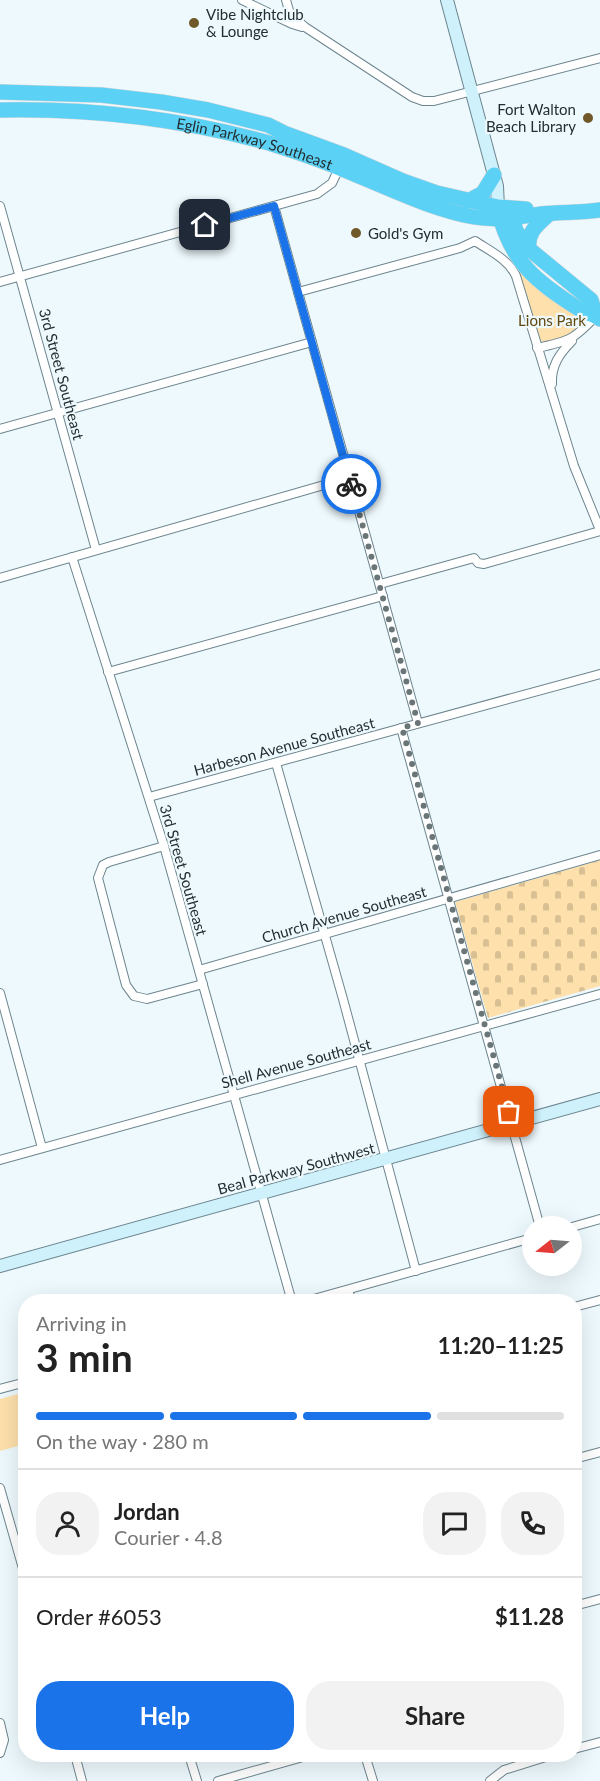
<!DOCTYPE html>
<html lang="en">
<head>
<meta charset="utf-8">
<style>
	:root { --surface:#fff; --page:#f2f2f2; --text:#222; --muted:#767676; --line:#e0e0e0; --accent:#1a73e8 }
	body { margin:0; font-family:Lato,sans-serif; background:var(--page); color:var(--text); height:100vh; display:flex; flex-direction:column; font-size:22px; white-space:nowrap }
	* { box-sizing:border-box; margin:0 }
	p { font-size:20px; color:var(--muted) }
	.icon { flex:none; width:33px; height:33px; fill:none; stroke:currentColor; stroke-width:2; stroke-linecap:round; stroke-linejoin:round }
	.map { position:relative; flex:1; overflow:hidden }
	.drawer { position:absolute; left:18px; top:1294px; width:564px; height:468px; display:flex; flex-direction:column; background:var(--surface); border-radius:24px; box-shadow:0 6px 24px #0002 }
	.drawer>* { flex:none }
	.needle { width:39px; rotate:253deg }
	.buttons { position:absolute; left:522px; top:1216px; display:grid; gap:12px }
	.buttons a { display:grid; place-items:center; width:60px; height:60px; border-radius:50%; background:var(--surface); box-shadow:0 6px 24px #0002; font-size:30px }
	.pin { position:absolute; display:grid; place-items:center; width:51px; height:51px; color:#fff; margin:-26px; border-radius:12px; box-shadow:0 3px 9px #0006 }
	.courier { position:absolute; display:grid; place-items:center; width:60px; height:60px; margin:-30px; border:4px solid #1a73e8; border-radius:50%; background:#fff; color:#222; box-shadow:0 2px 8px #0007 }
	.summary em { font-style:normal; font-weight:700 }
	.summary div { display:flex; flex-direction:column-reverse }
	.summary { display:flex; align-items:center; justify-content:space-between; height:102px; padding:0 18px }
	h1 { font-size:39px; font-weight:700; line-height:45px }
	.bar { display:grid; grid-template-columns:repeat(4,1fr); gap:9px 6px; align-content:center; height:72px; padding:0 18px }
	.bar i { height:8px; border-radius:4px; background:var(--line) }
	.bar .current { background:var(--accent) }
	.bar p { grid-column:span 4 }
	.line { display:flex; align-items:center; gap:15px; padding:0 18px; border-top:2px solid var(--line) }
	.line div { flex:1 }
	.round { display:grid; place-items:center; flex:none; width:63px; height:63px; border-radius:24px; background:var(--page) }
	.primary-button { display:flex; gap:12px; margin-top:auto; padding:12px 18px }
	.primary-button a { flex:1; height:69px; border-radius:24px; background:var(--accent); color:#fff; font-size:24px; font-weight:700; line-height:69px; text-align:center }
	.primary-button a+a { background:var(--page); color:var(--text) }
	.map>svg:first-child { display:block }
</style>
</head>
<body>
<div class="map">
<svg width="600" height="1781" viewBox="0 0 600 1781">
	<defs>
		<pattern id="cemetery-stones" width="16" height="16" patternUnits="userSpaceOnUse" patternTransform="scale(1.5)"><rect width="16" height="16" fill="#fde0ac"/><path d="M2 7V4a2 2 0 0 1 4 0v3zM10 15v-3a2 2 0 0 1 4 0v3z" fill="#d9c094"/></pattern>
	</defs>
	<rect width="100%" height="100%" fill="#eef9fd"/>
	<!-- cemetery -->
	<polygon fill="url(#cemetery-stones)" points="600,860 600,986 488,1018 455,902"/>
	<!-- park -->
	<g fill="#fde0ac">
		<path d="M518,265l62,52c3,21 -26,23 -41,25l-24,-75z"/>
		<polygon points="25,1392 25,1444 0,1451 0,1399"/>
	</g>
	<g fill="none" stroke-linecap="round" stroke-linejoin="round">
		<!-- street casing -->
		<g stroke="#6c858e" stroke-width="10">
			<g id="street">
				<polyline points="242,0 292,24 302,27"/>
				<polyline points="286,0 290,14 305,27 412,97 423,101 434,101 600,58"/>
				<polyline points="0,206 96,550"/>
				<polyline points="274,206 418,723"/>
				<polyline points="0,282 317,194 332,183 341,164"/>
				<path d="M298,292l162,-44 15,-7c15,10 33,18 41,35l58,190 26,64"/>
				<path d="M537,348c33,-7 36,-8 59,-32"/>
				<path d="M552,384c-1,-18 7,-30 20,-43"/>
				<polyline points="0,429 312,342"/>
				<polyline points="72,557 164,846 292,1302"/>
				<polyline points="0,578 324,485"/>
				<polyline points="380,584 474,558 478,563 484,564 600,531"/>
				<polyline points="108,672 383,596"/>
				<polyline points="401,728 540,1227"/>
				<polyline points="276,763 343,999 416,1271"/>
				<polyline points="149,797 600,674"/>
				<polyline points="164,846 109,862 103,865 98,878 126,985 134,996 147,999 203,984"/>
				<polyline points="199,970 600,855"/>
				<polyline points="0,993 42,1148"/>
				<polyline points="0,1160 600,994"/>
				<polyline points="572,1227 600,1219"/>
				<polyline points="348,1290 352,1302"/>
				<polyline points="303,1302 532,1238"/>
				<polyline points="574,1307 600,1300"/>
				<polyline points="0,1389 26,1382"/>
				<polyline points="574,1459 600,1452"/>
				<polyline points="0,1488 26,1579"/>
				<polyline points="574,1606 600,1599"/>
				<polyline points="0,1723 4,1740 0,1753"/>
				<polyline points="574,1749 600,1742"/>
				<polyline points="75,1755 82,1781"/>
				<polyline points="189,1755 197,1781"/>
				<polyline points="365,1755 373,1781"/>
				<polyline points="218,1781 310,1755"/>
				<polyline points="490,1781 504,1770 552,1755"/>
			</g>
		</g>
		<!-- secondary casing -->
		<g stroke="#6c858e" stroke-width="14">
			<g id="secondary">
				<polyline points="447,0 497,186 498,207"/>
				<polyline points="0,1266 600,1099"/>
			</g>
		</g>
		<!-- highway casing -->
		<g stroke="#d3d5d6" stroke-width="16">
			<g id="highway">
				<polyline points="0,92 101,95 161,102 208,110 268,125 284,133 344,155 403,181 437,193 498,207 526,209"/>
				<path id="s1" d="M0,110c91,-2 182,9 269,33 29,9 58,19 85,31 40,16 77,35 120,43 22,4 45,0 67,-3 20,-2 39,-1 59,-4"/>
				<polyline points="468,201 483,193 494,175"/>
				<path d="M498,210c13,52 37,71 81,99 7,5 15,4 21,10"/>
				<polyline points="510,210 516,231 529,249 591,300 596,316"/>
				<path d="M529,249c-2,-17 8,-24 20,-35"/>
			</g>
		</g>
		<!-- street -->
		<use href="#street" stroke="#fff" stroke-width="8"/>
		<!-- secondary -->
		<use href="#secondary" stroke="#cef1fc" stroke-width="12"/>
		<!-- highway -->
		<use href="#highway" stroke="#5bd1f5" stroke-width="15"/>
	</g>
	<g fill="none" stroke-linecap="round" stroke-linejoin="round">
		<!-- done -->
		<polyline stroke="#6a7578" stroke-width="6" stroke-dasharray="0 10.8" points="351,484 418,723 402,728 509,1112"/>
		<!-- route -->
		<polyline stroke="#1a73e8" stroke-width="8" points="205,225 274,206 351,484"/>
	</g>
	<!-- markers -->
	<g fill="#705829" stroke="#eef9fd" stroke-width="2">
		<circle cx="194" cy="23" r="6"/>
		<circle cx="588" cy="118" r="6"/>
		<circle cx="356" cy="233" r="6"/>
	</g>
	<g text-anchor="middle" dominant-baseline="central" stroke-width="4.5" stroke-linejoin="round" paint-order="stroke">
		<!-- poi labels -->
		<g font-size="15" fill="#232e31" stroke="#eef9fd" text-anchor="start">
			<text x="206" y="14">Vibe Nightclub<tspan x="206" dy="17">&amp; Lounge</tspan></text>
			<text x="576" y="109" text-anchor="end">Fort Walton<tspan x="576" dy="17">Beach Library</tspan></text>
			<text x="368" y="233">Gold's Gym</text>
		</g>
		<!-- street labels -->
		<g font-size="15" fill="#232e31" stroke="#eef9fd">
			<text stroke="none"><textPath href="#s1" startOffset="258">Eglin Parkway Southeast</textPath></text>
			<text transform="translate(62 374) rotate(75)">3rd Street Southeast</text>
			<text transform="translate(284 746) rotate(-15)">Harbeson Avenue Southeast</text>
			<text transform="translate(184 870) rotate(74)">3rd Street Southeast</text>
			<text transform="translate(344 914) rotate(-16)">Church Avenue Southeast</text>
			<text transform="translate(296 1063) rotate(-15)">Shell Avenue Southeast</text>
			<text transform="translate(296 1168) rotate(-15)">Beal Parkway Southwest</text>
		</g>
		<!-- park labels -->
		<g font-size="15" fill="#62480e" stroke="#eef9fd">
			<text x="552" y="320">Lions Park</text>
		</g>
	</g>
</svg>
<div class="buttons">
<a><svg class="needle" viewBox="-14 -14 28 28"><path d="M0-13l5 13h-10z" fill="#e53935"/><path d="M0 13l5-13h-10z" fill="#767676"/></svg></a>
</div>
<div class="pin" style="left:509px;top:1112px;background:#ea580c"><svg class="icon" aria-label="bag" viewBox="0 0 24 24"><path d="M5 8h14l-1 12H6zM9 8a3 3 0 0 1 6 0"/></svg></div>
<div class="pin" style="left:205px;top:225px;background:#1f2937"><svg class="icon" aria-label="home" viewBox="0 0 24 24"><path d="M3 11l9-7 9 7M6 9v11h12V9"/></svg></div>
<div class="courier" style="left:351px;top:484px"><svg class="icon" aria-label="bike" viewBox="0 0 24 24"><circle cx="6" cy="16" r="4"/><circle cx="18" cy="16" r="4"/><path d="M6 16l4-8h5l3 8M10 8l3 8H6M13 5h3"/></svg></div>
<section class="drawer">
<div class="summary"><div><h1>3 min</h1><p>Arriving in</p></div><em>11:20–11:25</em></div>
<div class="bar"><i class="current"></i><i class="current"></i><i class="current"></i><i></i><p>On the way · 280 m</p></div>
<div class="line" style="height:108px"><a class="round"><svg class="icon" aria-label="person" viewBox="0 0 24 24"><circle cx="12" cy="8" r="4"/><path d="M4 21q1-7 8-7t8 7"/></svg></a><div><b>Jordan</b><p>Courier · 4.8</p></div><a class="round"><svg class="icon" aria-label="chat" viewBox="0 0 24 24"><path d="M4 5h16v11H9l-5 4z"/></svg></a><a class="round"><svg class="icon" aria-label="phone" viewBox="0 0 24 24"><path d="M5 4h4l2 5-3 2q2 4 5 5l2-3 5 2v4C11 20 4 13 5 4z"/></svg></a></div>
<div class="line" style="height:78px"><div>Order #6053</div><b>$11.28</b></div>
<div class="primary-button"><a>Help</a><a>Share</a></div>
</section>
</div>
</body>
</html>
